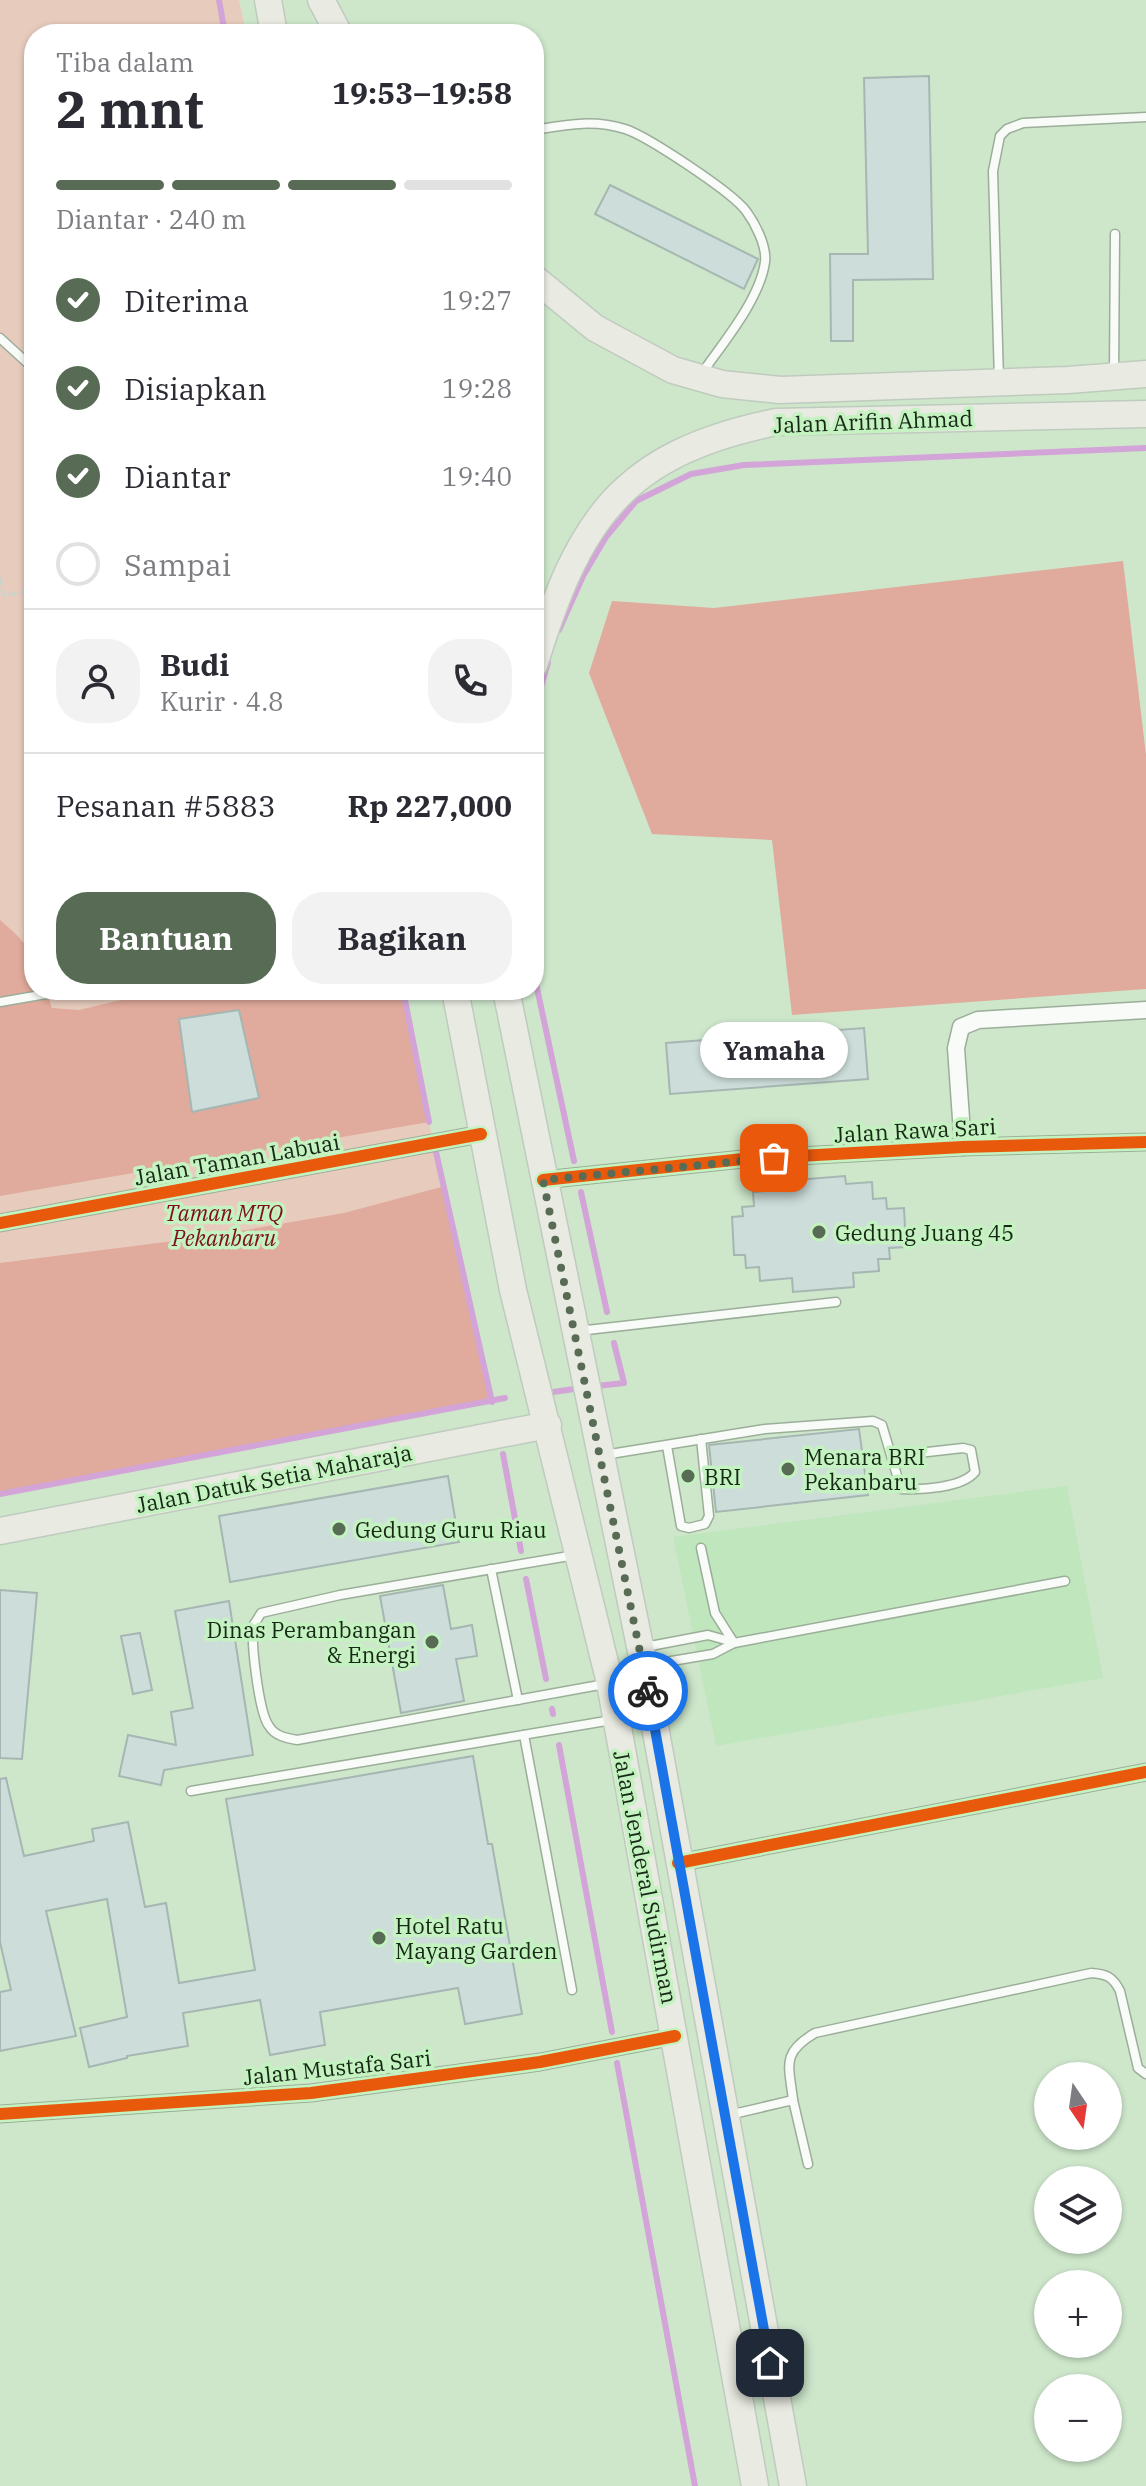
<!DOCTYPE html>
<html lang="id">
<head>
<meta charset="utf-8">
<style>
	:root { --surface:#fff; --page:#f2f2f3; --text:#2b2b33; --muted:#7c7c81; --line:#e1e1e2; --accent:#576b55 }
	body { margin:0; font-family:"IBM Plex Serif",serif; background:var(--page); color:var(--text); height:100vh; display:flex; flex-direction:column; font-size:30px; white-space:nowrap }
	* { box-sizing:border-box; margin:0 }
	p { font-size:26px; color:var(--muted) }
	.icon { flex:none; width:44px; height:44px; fill:none; stroke:currentColor; stroke-width:2; stroke-linecap:round; stroke-linejoin:round }
	.map { position:relative; flex:1; overflow:hidden }
	.side { position:absolute; left:24px; top:24px; width:520px; height:976px; display:flex; flex-direction:column; background:var(--surface); border-radius:32px; box-shadow:0 2px 6px #0004 }
	.side>* { flex:none }
	.needle { width:52px; rotate:167deg }
	.controls { position:absolute; left:1034px; top:2062px; display:grid; gap:16px }
	.controls a { display:grid; place-items:center; width:88px; height:88px; border-radius:50%; background:var(--surface); box-shadow:0 2px 6px #0004; font-size:40px }
	.pin { position:absolute; display:grid; place-items:center; width:68px; height:68px; color:#fff; margin:-34px; border-radius:16px; box-shadow:0 4px 12px #0006 }
	.courier { position:absolute; display:grid; place-items:center; width:80px; height:80px; margin:-40px; border:6px solid #1a73e8; border-radius:50%; background:#fff; color:#222; box-shadow:0 2px 10px #0007 }
	.bubble { position:absolute; height:56px; border-radius:28px; background:var(--surface); box-shadow:0 2px 6px #0004; font-size:26px; font-weight:700; line-height:56px; text-align:center }
	.summary em { font-style:normal; font-weight:700 }
	.summary div { display:flex; flex-direction:column-reverse }
	.summary { display:flex; align-items:center; justify-content:space-between; height:136px; padding:0 32px }
	h1 { font-size:52px; font-weight:700; line-height:60px }
	.bar { display:grid; grid-template-columns:repeat(4,1fr); gap:12px 8px; align-content:center; height:96px; padding:0 32px }
	.bar i { height:10px; border-radius:6px; background:var(--line) }
	.bar .current { background:var(--accent) }
	.bar p { grid-column:span 4 }
	.line { display:flex; align-items:center; gap:20px; padding:0 32px; border-top:2px solid var(--line) }
	.line div { flex:1 }
	.round { display:grid; place-items:center; flex:none; width:84px; height:84px; border-radius:32px; background:var(--page) }
	ol { padding:0 32px; list-style:none }
	li { display:flex; align-items:center; gap:24px; height:88px }
	li p { margin-inline-start:auto }
	li .icon { padding:8px; border-radius:50%; background:var(--accent); color:#fff; stroke-width:4 }
	li:last-child { color:var(--muted) }
	li i { width:44px; height:44px; border:4px solid var(--line); border-radius:50% }
	.cta { display:flex; gap:16px; margin-top:auto; padding:16px 32px }
	.cta a { flex:1; height:92px; border-radius:32px; background:var(--accent); color:#fff; font-size:32px; font-weight:700; line-height:92px; text-align:center }
	.cta a+a { background:var(--page); color:var(--text) }
	.map>svg:first-child { display:block }
</style>
</head>
<body>
<div class="map">
<svg width="1146" height="2486" viewBox="0 0 1146 2486">
	<rect width="100%" height="100%" fill="#cee7cb"/>
	<!-- built -->
	<polygon fill="#bfe6bc" points="1067,1486 1103,1678 716,1746 673,1537"/>
	<!-- green -->
	<polygon fill="#e7ccbd" points="0,0 239,0 246,34 34,34 34,990 403,990 427,1114 492,1402 0,1494"/>
	<!-- forest -->
	<g fill="#e0aa9c">
		<polygon points="1123,561 1146,755 1146,989 792,1015 772,840 652,834 589,673 612,601 714,608"/>
		<path d="M0,920c29,25 34,31 34,70h12l6,18 27,2 84,-20h240l26,132 -429,74z"/>
		<polygon points="445,1186 492,1402 0,1494 0,1263 205,1237 344,1213"/>
	</g>
	<g fill="none" stroke-linecap="round" stroke-linejoin="round">
		<!-- stream -->
		<g stroke="#d3a4d8" stroke-width="6">
			<polyline points="219,0 225,34"/>
			<polyline points="559,630 583,576 606,537 636,501 691,474 744,465 1146,448"/>
			<polyline points="534,709 548,663"/>
			<polyline points="534,974 574,1161"/>
			<polyline points="403,990 429,1122"/>
			<polyline points="436,1152 492,1402"/>
			<polyline points="581,1192 607,1312"/>
			<polyline points="597,1386 624,1383 614,1343"/>
			<polyline points="546,1393 574,1389"/>
			<polyline points="503,1454 521,1551"/>
			<polyline points="0,1494 505,1398"/>
			<polyline points="526,1579 546,1679"/>
			<polyline points="552,1709 553,1714"/>
			<polyline points="559,1745 612,2032"/>
			<polyline points="617,2063 695,2486"/>
		</g>
	</g>
	<!-- building -->
	<g fill="#cdddd9" stroke="#a6b7b3" stroke-width="2">
		<polygon points="929,76 933,279 853,280 853,341 831,341 830,254 868,254 864,78"/>
		<polygon points="610,185 758,259 744,289 595,214"/>
		<polygon points="239,1010 259,1098 192,1112 179,1019"/>
		<polygon points="864,1028 868,1079 670,1094 666,1043"/>
		<polygon points="845,1176 846,1184 872,1182 873,1199 886,1198 887,1209 904,1208 906,1247 889,1248 890,1259 878,1259 879,1271 853,1273 854,1287 793,1292 792,1278 760,1281 759,1267 746,1268 745,1255 734,1255 732,1217 743,1216 742,1207 754,1206 753,1192 785,1189 784,1181"/>
		<polygon points="859,1429 868,1495 716,1512 709,1445"/>
		<polygon points="448,1476 459,1542 230,1582 219,1516"/>
		<polygon points="443,1585 451,1629 472,1625 477,1656 456,1659 464,1701 401,1713 380,1596"/>
		<polygon points="0,1590 37,1593 22,1759 0,1758"/>
		<polygon points="229,1601 253,1755 164,1770 161,1785 119,1776 128,1735 176,1745 171,1712 193,1708 175,1611"/>
		<polygon points="140,1633 152,1690 133,1694 121,1636"/>
		<polygon points="473,1756 488,1844 492,1844 522,2014 465,2024 458,1988 320,2012 325,2045 270,2055 260,2000 183,2013 188,2046 127,2056 127,2058 89,2067 80,2028 127,2017 107,1899 46,1911 76,2036 0,2051 0,1992 11,1990 0,1942 0,1779 6,1778 24,1856 94,1841 92,1829 128,1822 145,1907 166,1903 179,1983 255,1970 226,1799"/>
	</g>
	<g fill="none" stroke-linecap="round" stroke-linejoin="round">
		<!-- lane casing -->
		<g stroke="#9bae99" stroke-width="11">
			<g id="lane">
				<path d="M534,130c31,-5 59,-11 91,-1 22,7 107,63 121,82 9,12 21,35 19,51 -5,37 -42,81 -63,111"/>
				<polyline points="0,338 34,369"/>
				<polyline points="1114,374 1115,234"/>
				<polyline points="999,380 993,171 1000,136 1007,129 1023,123 1146,117"/>
				<polyline points="0,1002 69,990"/>
				<polyline points="578,1331 836,1302"/>
				<polyline points="667,1446 681,1526 689,1528 705,1524 709,1516 701,1439"/>
				<path d="M604,1455l161,-26 108,-8 9,4 19,64c20,1 61,-1 74,-17l-4,-22 -8,-2 -71,8"/>
				<polyline points="701,1548 715,1613 734,1643"/>
				<path d="M575,1555l-235,40 -79,18c-1,2 -6,10 -7,11 -4,16 5,89 15,102 6,10 17,12 28,14l308,-56"/>
				<polyline points="491,1569 518,1700"/>
				<polyline points="645,1647 708,1635 733,1642"/>
				<polyline points="648,1665 713,1654 734,1643 1065,1581"/>
				<polyline points="524,1735 572,1990"/>
				<polyline points="191,1791 612,1720"/>
				<path d="M793,2100c-4,-35 -12,-47 22,-67l276,-60c16,1 22,4 29,18l18,77 8,6"/>
				<polyline points="729,2115 793,2100 808,2164"/>
			</g>
		</g>
		<!-- street casing -->
		<g stroke="#9bae99" stroke-width="19">
			<g id="street">
				<polyline points="963,1147 956,1048 961,1027 978,1020 1146,1010"/>
				<polyline points="543,1180 743,1159 963,1147 1146,1142"/>
				<polyline points="0,1223 481,1134"/>
				<polyline points="678,1863 1146,1772"/>
				<polyline points="0,2114 311,2093 540,2062 675,2036"/>
			</g>
		</g>
		<!-- primary casing -->
		<g stroke="#bfcbbe" stroke-width="29">
			<g id="primary">
				<polyline points="268,0 274,34"/>
				<polyline points="321,0 339,34"/>
				<polyline points="534,278 595,328 673,370 722,384 780,390 1068,380 1146,374"/>
				<path d="M534,665c45,-145 86,-211 242,-243l370,-8"/>
				<polyline points="455,990 513,1290 610,1683 755,2486"/>
				<polyline points="506,990 644,1666 793,2486"/>
				<polyline points="0,1531 548,1425"/>
			</g>
		</g>
		<!-- path -->
		<polyline stroke="#cbd3cb" stroke-width="3" stroke-dasharray="8 4" stroke-linecap="butt" points="0,577 4,596 34,590"/>
		<!-- lane -->
		<use href="#lane" stroke="#f8fbf7" stroke-width="8"/>
		<!-- street -->
		<use href="#street" stroke="#f8fbf7" stroke-width="16"/>
		<!-- primary -->
		<use href="#primary" stroke="#e9eae1" stroke-width="26"/>
		<!-- cycleway casing -->
		<g stroke="#c4f2c0" stroke-width="17">
			<g id="cycleway">
				<polyline points="543,1180 743,1159 963,1147 1146,1142"/>
				<polyline points="0,1223 481,1134"/>
				<polyline points="678,1863 1146,1772"/>
				<polyline points="0,2114 311,2093 540,2062 675,2036"/>
			</g>
		</g>
		<!-- cycleway -->
		<use href="#cycleway" stroke="#e8590c" stroke-width="12"/>
	</g>
	<g fill="none" stroke-linecap="round" stroke-linejoin="round">
		<!-- done -->
		<polyline stroke="#576b55" stroke-width="8" stroke-dasharray="0 14.4" points="648,1691 543,1180 774,1158"/>
		<!-- route -->
		<polyline stroke="#1a73e8" stroke-width="10" points="648,1691 770,2363"/>
	</g>
	<!-- markers -->
	<g fill="#576b55" stroke="#c4f2c0" stroke-width="3">
		<circle cx="819" cy="1232" r="8"/>
		<circle cx="788" cy="1469" r="8"/>
		<circle cx="688" cy="1476" r="8"/>
		<circle cx="339" cy="1529" r="8"/>
		<circle cx="432" cy="1642" r="8"/>
		<circle cx="379" cy="1938" r="8"/>
	</g>
	<g text-anchor="middle" dominant-baseline="central" stroke-width="7" stroke-linejoin="round" paint-order="stroke">
		<!-- street labels -->
		<g font-size="22" fill="#172816" stroke="#c4f2c0">
			<text transform="translate(873 421) rotate(-2)">Jalan Arifin Ahmad</text>
			<text transform="translate(915 1130) rotate(-3)">Jalan Rawa Sari</text>
			<text transform="translate(237 1159) rotate(-10)">Jalan Taman Labuai</text>
			<text transform="translate(274 1478) rotate(-11)">Jalan Datuk Setia Maharaja</text>
			<text transform="translate(646 1877) rotate(79)">Jalan Jenderal Sudirman</text>
			<text transform="translate(337 2067) rotate(-6)">Jalan Mustafa Sari</text>
		</g>
		<!-- park labels -->
		<g font-size="22" font-style="italic" fill="#7c0f1b" stroke="#c4f2c0">
			<text x="224" y="1212">Taman MTQ<tspan x="224" dy="25">Pekanbaru</tspan></text>
		</g>
		<!-- poi labels -->
		<g font-size="22" fill="#172816" stroke="#c4f2c0" text-anchor="start">
			<text x="835" y="1232">Gedung Juang 45</text>
			<text x="804" y="1456">Menara BRI<tspan x="804" dy="25">Pekanbaru</tspan></text>
			<text x="704" y="1476">BRI</text>
			<text x="355" y="1529">Gedung Guru Riau</text>
			<text x="416" y="1629" text-anchor="end">Dinas Perambangan<tspan x="416" dy="25">&amp; Energi</tspan></text>
			<text x="395" y="1925">Hotel Ratu<tspan x="395" dy="25">Mayang Garden</tspan></text>
		</g>
	</g>
</svg>
<div class="controls">
<a><svg class="needle" viewBox="-14 -14 28 28"><path d="M0-13l5 13h-10z" fill="#e53935"/><path d="M0 13l5-13h-10z" fill="#7c7c81"/></svg></a>
<a><svg class="icon" aria-label="layers" viewBox="0 0 24 24"><path d="M12 4l9 5-9 5-9-5zM3 14l9 5 9-5"/></svg></a>
<a>+</a>
<a>−</a>
</div>
<div class="pin" style="left:774px;top:1158px;background:#ea580c"><svg class="icon" aria-label="bag" viewBox="0 0 24 24"><path d="M5 8h14l-1 12H6zM9 8a3 3 0 0 1 6 0"/></svg></div>
<div class="pin" style="left:770px;top:2363px;background:#1f2937"><svg class="icon" aria-label="home" viewBox="0 0 24 24"><path d="M3 11l9-7 9 7M6 9v11h12V9"/></svg></div>
<div class="courier" style="left:648px;top:1691px"><svg class="icon" aria-label="bike" viewBox="0 0 24 24"><circle cx="6" cy="16" r="4"/><circle cx="18" cy="16" r="4"/><path d="M6 16l4-8h5l3 8M10 8l3 8H6M13 5h3"/></svg></div>
<div class="bubble" style="left:700px;top:1022px;width:148px">Yamaha</div>
<section class="side">
<div class="summary"><div><h1>2 mnt</h1><p>Tiba dalam</p></div><em>19:53–19:58</em></div>
<div class="bar"><i class="current"></i><i class="current"></i><i class="current"></i><i></i><p>Diantar · 240 m</p></div>
<ol>
<li><svg class="icon" aria-label="check" viewBox="0 0 24 24"><path d="M5 12l5 5 9-10"/></svg>Diterima<p>19:27</p></li>
<li><svg class="icon" aria-label="check" viewBox="0 0 24 24"><path d="M5 12l5 5 9-10"/></svg>Disiapkan<p>19:28</p></li>
<li><svg class="icon" aria-label="check" viewBox="0 0 24 24"><path d="M5 12l5 5 9-10"/></svg>Diantar<p>19:40</p></li>
<li><i></i>Sampai</li>
</ol>
<div class="line" style="height:144px"><a class="round"><svg class="icon" aria-label="person" viewBox="0 0 24 24"><circle cx="12" cy="8" r="4"/><path d="M4 21q1-7 8-7t8 7"/></svg></a><div><b>Budi</b><p>Kurir · 4.8</p></div><a class="round"><svg class="icon" aria-label="phone" viewBox="0 0 24 24"><path d="M5 4h4l2 5-3 2q2 4 5 5l2-3 5 2v4C11 20 4 13 5 4z"/></svg></a></div>
<div class="line" style="height:104px"><div>Pesanan #5883</div><b>Rp 227,000</b></div>
<div class="cta"><a>Bantuan</a><a>Bagikan</a></div>
</section>
</div>
</body>
</html>
